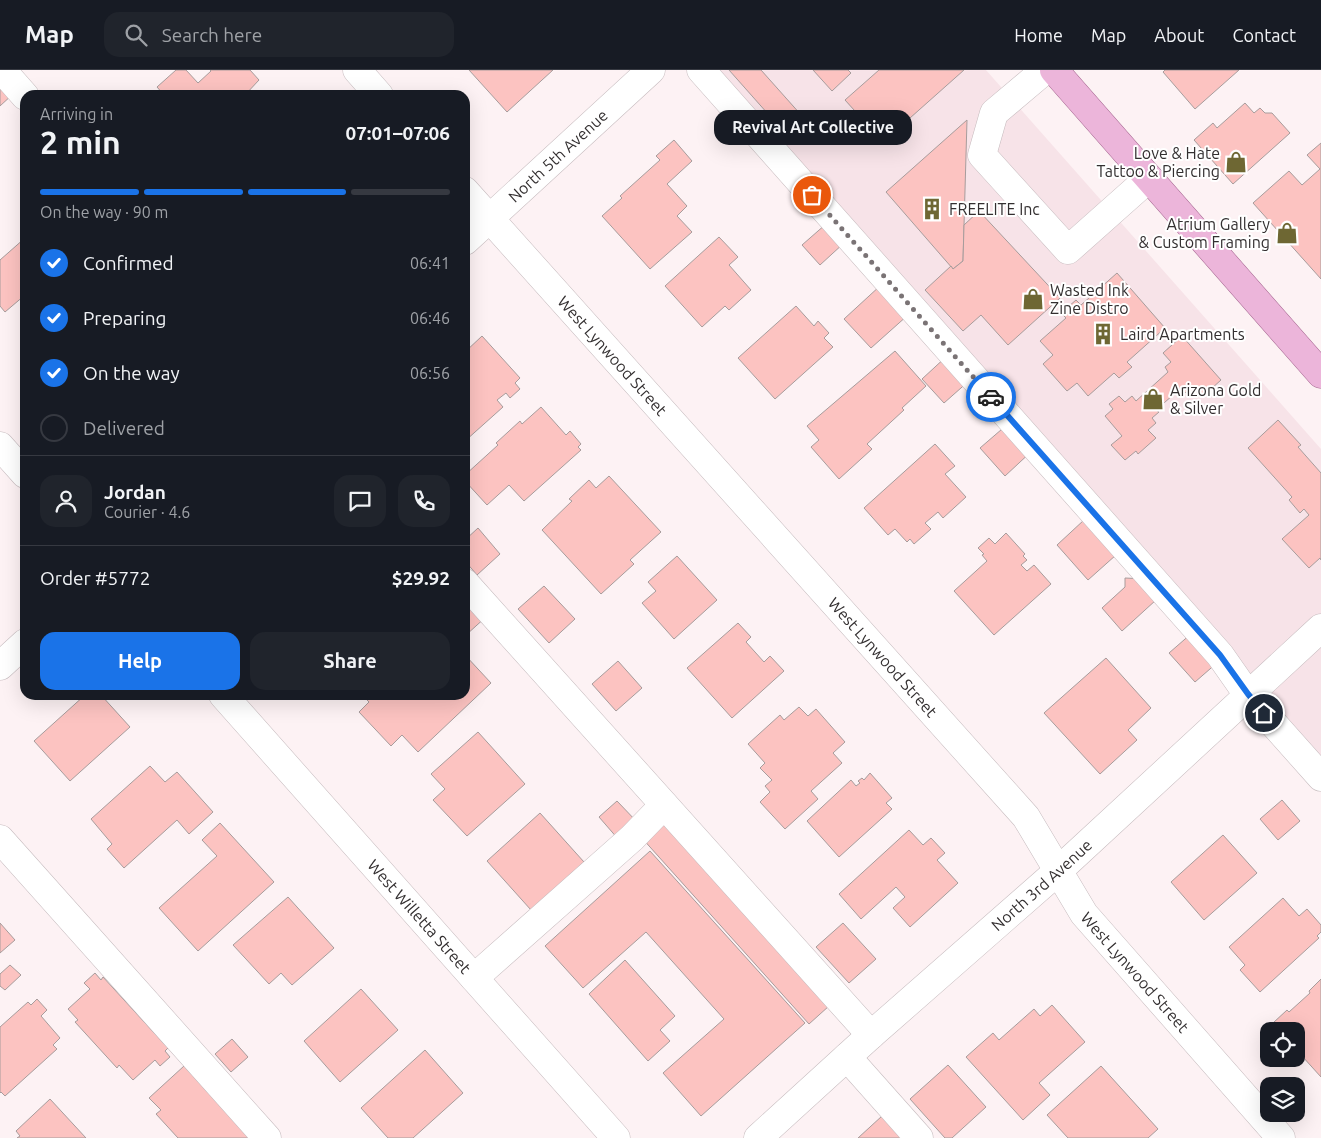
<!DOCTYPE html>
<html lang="en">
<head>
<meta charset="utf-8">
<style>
	:root { --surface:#171b24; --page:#20242c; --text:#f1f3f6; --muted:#9ea1a6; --line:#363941; --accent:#1a73e8 }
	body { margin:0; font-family:Ubuntu,sans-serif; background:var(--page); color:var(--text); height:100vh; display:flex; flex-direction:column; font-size:19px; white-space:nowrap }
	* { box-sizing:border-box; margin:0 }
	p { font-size:16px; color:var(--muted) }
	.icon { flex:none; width:28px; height:28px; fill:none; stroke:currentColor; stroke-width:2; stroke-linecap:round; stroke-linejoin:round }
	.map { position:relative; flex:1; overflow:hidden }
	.side { position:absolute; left:20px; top:20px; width:450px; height:610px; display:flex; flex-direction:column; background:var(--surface); border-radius:15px; box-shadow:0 5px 20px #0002 }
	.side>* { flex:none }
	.buttons { position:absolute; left:1260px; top:952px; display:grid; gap:10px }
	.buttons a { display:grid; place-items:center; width:45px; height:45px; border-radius:10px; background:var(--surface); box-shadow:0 5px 20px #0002; font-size:25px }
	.pin { position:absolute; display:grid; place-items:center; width:42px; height:42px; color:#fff; margin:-21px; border:2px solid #fff; border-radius:50%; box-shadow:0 1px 5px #0007 }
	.courier { position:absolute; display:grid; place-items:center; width:50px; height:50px; margin:-25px; border:4px solid #1a73e8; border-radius:50%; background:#fff; color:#222; box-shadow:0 1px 6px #0007 }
	.bubble { position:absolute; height:35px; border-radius:15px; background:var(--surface); box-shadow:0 5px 20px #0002; font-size:16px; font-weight:700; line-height:35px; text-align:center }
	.headline em { font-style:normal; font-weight:700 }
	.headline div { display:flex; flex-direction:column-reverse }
	.headline { display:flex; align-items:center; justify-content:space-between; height:85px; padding:0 20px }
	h1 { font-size:32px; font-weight:700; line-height:38px }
	.bar { display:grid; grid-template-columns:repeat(4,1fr); gap:8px 5px; align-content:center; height:60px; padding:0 20px }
	.bar i { height:6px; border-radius:4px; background:var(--line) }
	.bar .selected { background:var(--accent) }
	.bar p { grid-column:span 4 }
	.line { display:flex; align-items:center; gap:12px; padding:0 20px; border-top:1px solid var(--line) }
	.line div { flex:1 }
	.round { display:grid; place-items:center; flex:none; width:52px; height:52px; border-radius:15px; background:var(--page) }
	ol { padding:0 20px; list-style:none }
	li { display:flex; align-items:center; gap:15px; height:55px }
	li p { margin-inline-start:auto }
	li .icon { padding:5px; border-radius:50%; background:var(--accent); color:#fff; stroke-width:4 }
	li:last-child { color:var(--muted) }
	li i { width:28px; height:28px; border:2px solid var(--line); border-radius:50% }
	.action { display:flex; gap:10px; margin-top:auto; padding:10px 20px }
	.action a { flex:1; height:58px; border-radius:15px; background:var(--accent); color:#fff; font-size:20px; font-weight:700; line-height:58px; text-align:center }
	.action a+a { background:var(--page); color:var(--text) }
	header { display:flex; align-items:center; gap:30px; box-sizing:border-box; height:70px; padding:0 25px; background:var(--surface); border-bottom:1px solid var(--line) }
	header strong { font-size:24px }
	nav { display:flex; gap:28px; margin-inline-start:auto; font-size:18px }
	.search { width:350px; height:45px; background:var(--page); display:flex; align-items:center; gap:12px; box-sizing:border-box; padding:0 18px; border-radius:15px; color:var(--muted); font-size:19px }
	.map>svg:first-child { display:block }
</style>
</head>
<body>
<header>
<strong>Map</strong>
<div class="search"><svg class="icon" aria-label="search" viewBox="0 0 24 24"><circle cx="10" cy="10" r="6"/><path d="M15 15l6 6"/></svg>Search here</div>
<nav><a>Home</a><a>Map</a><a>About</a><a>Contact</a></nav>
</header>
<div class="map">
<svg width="1321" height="1068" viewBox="0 0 1321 1068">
	<rect width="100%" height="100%" fill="#fdf2f4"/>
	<!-- built -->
	<polygon fill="#f7e3e8" points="707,0 986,0 1321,379 1321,691"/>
	<!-- building -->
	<g fill="#fcc3c1" stroke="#a79c9c">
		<polygon points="176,0 186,0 198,13 211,1 210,0 250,0 259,10 245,25 186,25 182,21 178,25 164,25 157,17"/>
		<polygon points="469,0 553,0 507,42"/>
		<polygon points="729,0 761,0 802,46 784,62"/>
		<polygon points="813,0 848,0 851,3 832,21"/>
		<polygon points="879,0 964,0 883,72 845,30"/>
		<polygon points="1165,0 1239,0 1195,39 1163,2"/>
		<polygon points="0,10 13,24 0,36"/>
		<polygon points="1245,33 1254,43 1260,38 1265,43 1272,43 1290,63 1233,114 1194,70 1213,53 1217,58"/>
		<polygon points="967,50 963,191 953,199 886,122"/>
		<polygon points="674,70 692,91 667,114 687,136 677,146 692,162 650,199 602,146 622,128 620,126 660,90 656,86"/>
		<polygon points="1321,73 1321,209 1253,133 1289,101 1302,115 1320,99 1307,85"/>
		<polygon points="979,141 1060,228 1008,275 981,245 963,261 925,220 951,196 953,199 963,191 964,155"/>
		<polygon points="826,154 844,173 820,195 802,175"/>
		<polygon points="719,167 738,187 729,195 751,220 729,240 725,236 702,257 665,216"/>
		<polygon points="25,168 25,225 5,242 0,236 0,190"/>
		<polygon points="1117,203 1165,258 1127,292 1132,297 1119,308 1114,303 1088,326 1077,313 1067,321 1043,294 1053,285 1040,271 1066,248 1061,243 1076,230 1081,235"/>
		<polygon points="881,215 908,245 871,278 844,249"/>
		<polygon points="796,236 814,256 818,251 829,263 824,268 833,277 775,329 738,288"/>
		<polygon points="482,266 520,308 515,313 520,319 510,328 506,323 497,330 503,337 465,371 465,300 468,298 465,295 466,290 465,282"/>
		<polygon points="1182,266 1221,310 1202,327 1195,319 1188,325 1181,318 1156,340 1159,342 1152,348 1156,353 1148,360 1156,368 1138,384 1136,381 1125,390 1111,375 1122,366 1105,346 1113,339 1109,334 1119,326 1125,332 1132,326 1136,331 1168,302 1165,297 1171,292 1163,283"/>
		<polygon points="895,281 926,316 902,338 904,340 867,374 872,379 839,409 811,377 819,370 807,356"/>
		<polygon points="948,285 970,310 944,333 922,309"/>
		<polygon points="541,337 566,365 570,361 581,374 578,377 581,380 524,431 509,415 487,435 465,411 465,405 498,375 496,373 520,351 522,354"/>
		<polygon points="1278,350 1301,375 1298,377 1321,403 1321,490 1320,488 1309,498 1282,469 1309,445 1304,439 1300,443 1289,430 1292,427 1248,378"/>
		<polygon points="1009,353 1033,380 1005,406 980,378"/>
		<polygon points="935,374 955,396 945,404 966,427 943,448 938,442 925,453 931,459 914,474 910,469 907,472 895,459 888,465 864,438"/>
		<polygon points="609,406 661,462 630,490 634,494 601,524 542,460 572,431 569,429 589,410 596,418"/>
		<polygon points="1084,450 1116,485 1088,510 1057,475"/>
		<polygon points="478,458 500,484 477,505 465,491 465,470"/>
		<polygon points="1006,463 1025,484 1023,486 1027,490 1021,495 1027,501 1034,495 1051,514 994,565 954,521 987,491 982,485 984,484 978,478 989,468 995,474"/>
		<polygon points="677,486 717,530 674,569 642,533 656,521 648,512"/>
		<polygon points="1125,508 1146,509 1156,530 1122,561 1102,538 1125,517"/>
		<polygon points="544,516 575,549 549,573 518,539"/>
		<polygon points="465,524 487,546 466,565 465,564"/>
		<polygon points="738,553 751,567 746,572 764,592 770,586 784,601 732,648 687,598"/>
		<polygon points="1192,563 1218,592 1195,612 1169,583"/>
		<polygon points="465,585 491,613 418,682 402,665 391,676 359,642 369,632 362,625 465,625"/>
		<polygon points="1106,588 1151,638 1128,660 1137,670 1100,704 1044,643"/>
		<polygon points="618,591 642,618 616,641 592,614"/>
		<polygon points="85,625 101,625 130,657 70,711 34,671"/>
		<polygon points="799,637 808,646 816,639 845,672 833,683 842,693 811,721 818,729 785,759 760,732 770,722 765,716 772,710 760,698 765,693 748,674 780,645 784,650"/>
		<polygon points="478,662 525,714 467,766 433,730 445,719 431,704"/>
		<polygon points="150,696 165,712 177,702 213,742 189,764 177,750 124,798 107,779 112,774 91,749"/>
		<polygon points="870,703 892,728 886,733 892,739 839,787 807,751 851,710 856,716 860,713 858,711 862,708 864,710"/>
		<polygon points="1282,730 1300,751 1278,770 1260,749"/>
		<polygon points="617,731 638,753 619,770 599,747"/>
		<polygon points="540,743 584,792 531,840 487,791"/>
		<polygon points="661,748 829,936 809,954 641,767"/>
		<polygon points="220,753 274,812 198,881 159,838 217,786 202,770"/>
		<polygon points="909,760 923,775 931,768 945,783 937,790 958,813 910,857 893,838 905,827 896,817 861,849 839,824"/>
		<polygon points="1223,765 1257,803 1204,850 1171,812"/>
		<polygon points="650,781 805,953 701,1046 663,1003 724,949 646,862 583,918 545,876"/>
		<polygon points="288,827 334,878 292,915 281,903 269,914 233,875"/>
		<polygon points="1283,828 1299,846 1307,839 1321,855 1321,862 1317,866 1319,868 1260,922 1240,900 1245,895 1229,877"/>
		<polygon points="0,853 15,870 0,883"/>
		<polygon points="843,853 876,889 849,913 816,877"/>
		<polygon points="625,890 675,946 660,960 670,971 648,991 589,924"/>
		<polygon points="10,895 21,905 5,920 0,916 0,904"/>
		<polygon points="95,903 101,910 103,907 168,978 165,981 170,987 160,996 155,990 133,1010 119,995 117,998 75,952 78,950 68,939 90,919 84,913"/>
		<polygon points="1321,909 1321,1007 1302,986 1300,987 1296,983 1296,961 1280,961 1273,953 1287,940 1289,942 1310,923 1309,921"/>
		<polygon points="361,919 398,960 340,1012 304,971"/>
		<polygon points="37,929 47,940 41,946 60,968 53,975 57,979 5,1026 1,1022 0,1023 0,957 28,932 31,935"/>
		<polygon points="1052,935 1085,972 1039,1013 1050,1025 1023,1050 966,987 993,963 999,970 1034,939 1040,946"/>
		<polygon points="232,969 248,987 231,1002 215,984"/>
		<polygon points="425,980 463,1023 413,1068 388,1068 361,1038"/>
		<polygon points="948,995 986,1037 952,1068 945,1068 910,1029"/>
		<polygon points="184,996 249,1068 178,1068 156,1044 161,1040 149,1028"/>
		<polygon points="1101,996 1158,1059 1148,1068 1068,1068 1047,1045"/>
		<polygon points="50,1029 86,1068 17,1068 20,1066 16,1061"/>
		<polygon points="882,1046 901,1068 858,1068"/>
	</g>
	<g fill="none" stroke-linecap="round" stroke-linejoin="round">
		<!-- minor casing -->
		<g stroke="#c6bbbe" stroke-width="29">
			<g id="minor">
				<polyline points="2,0 25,26"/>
				<polyline points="357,0 379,25"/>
				<polyline points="701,0 1220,585 1248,625 1321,707"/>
				<polyline points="1045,0 994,43 982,85 1068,180 1149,108"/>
				<path id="s1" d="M465,121l561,626 58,97 197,224"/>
				<path id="s2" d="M465,171l186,-171"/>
				<polyline points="0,376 25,404"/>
				<polyline points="465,513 871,965"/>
				<polyline points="0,596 25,573"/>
				<path id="s3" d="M223,625l393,443"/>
				<polyline points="0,769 267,1068"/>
				<polyline points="474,908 632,768 664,735"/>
				<polyline points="847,987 919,1068"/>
				<path id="s4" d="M758,1068l113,-103 187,-164 263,-243"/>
			</g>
		</g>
		<!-- major casing -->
		<g stroke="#a3668f" stroke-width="29">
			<polyline id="major" points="1054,0 1321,304"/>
		</g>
		<!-- minor -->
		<use href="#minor" stroke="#fff" stroke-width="28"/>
		<!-- major -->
		<use href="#major" stroke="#ecb5da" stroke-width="28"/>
	</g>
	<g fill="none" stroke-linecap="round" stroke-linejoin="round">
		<!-- done -->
		<polyline stroke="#7a7375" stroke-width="5" stroke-dasharray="0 9" points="812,125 991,327"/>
		<!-- route -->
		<polyline stroke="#1a73e8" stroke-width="6" points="991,327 1220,585 1248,624 1264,643"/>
	</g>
	<!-- icons -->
	<defs>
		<g id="shop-bare" transform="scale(1.725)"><path d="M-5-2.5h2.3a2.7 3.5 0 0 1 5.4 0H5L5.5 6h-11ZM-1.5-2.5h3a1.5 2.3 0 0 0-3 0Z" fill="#6e6733" stroke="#fff" stroke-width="2.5" paint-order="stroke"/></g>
		<g id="building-bare" transform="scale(1.725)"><path d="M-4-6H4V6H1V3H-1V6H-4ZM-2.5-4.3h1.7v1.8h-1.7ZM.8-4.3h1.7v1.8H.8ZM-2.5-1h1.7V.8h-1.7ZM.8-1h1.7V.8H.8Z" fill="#6e6733" stroke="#fff" stroke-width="2.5" paint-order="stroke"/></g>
	</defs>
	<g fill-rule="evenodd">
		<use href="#shop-bare" x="1236" y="92"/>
		<use href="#building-bare" x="932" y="139"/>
		<use href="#shop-bare" x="1287" y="163"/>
		<use href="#shop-bare" x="1033" y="229"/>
		<use href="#building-bare" x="1103" y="264"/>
		<use href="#shop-bare" x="1153" y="329"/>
	</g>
	<g text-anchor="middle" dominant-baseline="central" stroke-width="4" stroke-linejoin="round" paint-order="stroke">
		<!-- poi labels -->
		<g font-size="16" fill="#332f30" stroke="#fff" text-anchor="start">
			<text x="1220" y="83" text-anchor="end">Love &amp; Hate<tspan x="1220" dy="18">Tattoo &amp; Piercing</tspan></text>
			<text x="949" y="139">FREELITE Inc</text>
			<text x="1270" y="154" text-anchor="end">Atrium Gallery<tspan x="1270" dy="18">&amp; Custom Framing</tspan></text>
			<text x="1050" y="220">Wasted Ink<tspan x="1050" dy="18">Zine Distro</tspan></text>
			<text x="1120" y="264">Laird Apartments</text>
			<text x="1170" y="320">Arizona Gold<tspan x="1170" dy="18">&amp; Silver</tspan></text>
		</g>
		<!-- street labels -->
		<g font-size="16" fill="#332f30" stroke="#fff">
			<text stroke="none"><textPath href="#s2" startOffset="126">North 5th Avenue</textPath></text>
			<text stroke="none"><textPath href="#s1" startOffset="221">West Lynwood Street</textPath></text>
			<text stroke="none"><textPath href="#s1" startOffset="626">West Lynwood Street</textPath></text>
			<text stroke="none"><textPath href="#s4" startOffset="380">North 3rd Avenue</textPath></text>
			<text stroke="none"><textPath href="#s3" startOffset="296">West Willetta Street</textPath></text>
			<text stroke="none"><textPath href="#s1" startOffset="1031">West Lynwood Street</textPath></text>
		</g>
	</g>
</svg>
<div class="buttons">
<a><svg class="icon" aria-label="locate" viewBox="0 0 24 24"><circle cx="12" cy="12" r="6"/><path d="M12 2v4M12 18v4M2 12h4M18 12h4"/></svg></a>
<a><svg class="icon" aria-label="layers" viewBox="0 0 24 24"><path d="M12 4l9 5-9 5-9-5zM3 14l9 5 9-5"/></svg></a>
</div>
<div class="pin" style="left:812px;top:125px;background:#ea580c"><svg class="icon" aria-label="bag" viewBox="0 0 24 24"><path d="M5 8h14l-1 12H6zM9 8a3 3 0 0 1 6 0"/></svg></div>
<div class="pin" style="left:1264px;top:643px;background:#1f2937"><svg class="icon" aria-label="home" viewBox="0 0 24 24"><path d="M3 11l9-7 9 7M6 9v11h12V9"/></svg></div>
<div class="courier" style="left:991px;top:327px"><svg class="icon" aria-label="car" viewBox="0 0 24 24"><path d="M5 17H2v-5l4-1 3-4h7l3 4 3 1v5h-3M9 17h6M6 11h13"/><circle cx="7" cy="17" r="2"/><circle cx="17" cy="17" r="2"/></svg></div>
<div class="bubble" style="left:714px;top:40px;width:198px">Revival Art Collective</div>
<section class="side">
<div class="headline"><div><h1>2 min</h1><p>Arriving in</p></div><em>07:01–07:06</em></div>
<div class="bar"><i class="selected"></i><i class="selected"></i><i class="selected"></i><i></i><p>On the way · 90 m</p></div>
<ol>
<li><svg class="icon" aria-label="check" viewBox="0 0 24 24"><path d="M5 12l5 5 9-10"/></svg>Confirmed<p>06:41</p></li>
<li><svg class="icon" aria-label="check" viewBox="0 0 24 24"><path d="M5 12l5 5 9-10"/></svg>Preparing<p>06:46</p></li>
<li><svg class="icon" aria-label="check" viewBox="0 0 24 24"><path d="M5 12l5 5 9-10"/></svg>On the way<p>06:56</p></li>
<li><i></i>Delivered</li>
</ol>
<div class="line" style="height:90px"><a class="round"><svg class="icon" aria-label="person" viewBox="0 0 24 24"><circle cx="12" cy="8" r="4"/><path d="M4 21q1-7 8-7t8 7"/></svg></a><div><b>Jordan</b><p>Courier · 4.6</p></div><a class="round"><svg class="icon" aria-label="chat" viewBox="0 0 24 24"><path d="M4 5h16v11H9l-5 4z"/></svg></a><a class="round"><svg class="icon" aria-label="phone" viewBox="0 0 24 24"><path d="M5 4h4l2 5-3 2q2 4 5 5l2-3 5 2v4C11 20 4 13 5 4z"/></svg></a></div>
<div class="line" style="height:65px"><div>Order #5772</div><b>$29.92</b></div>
<div class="action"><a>Help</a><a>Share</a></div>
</section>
</div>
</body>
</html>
